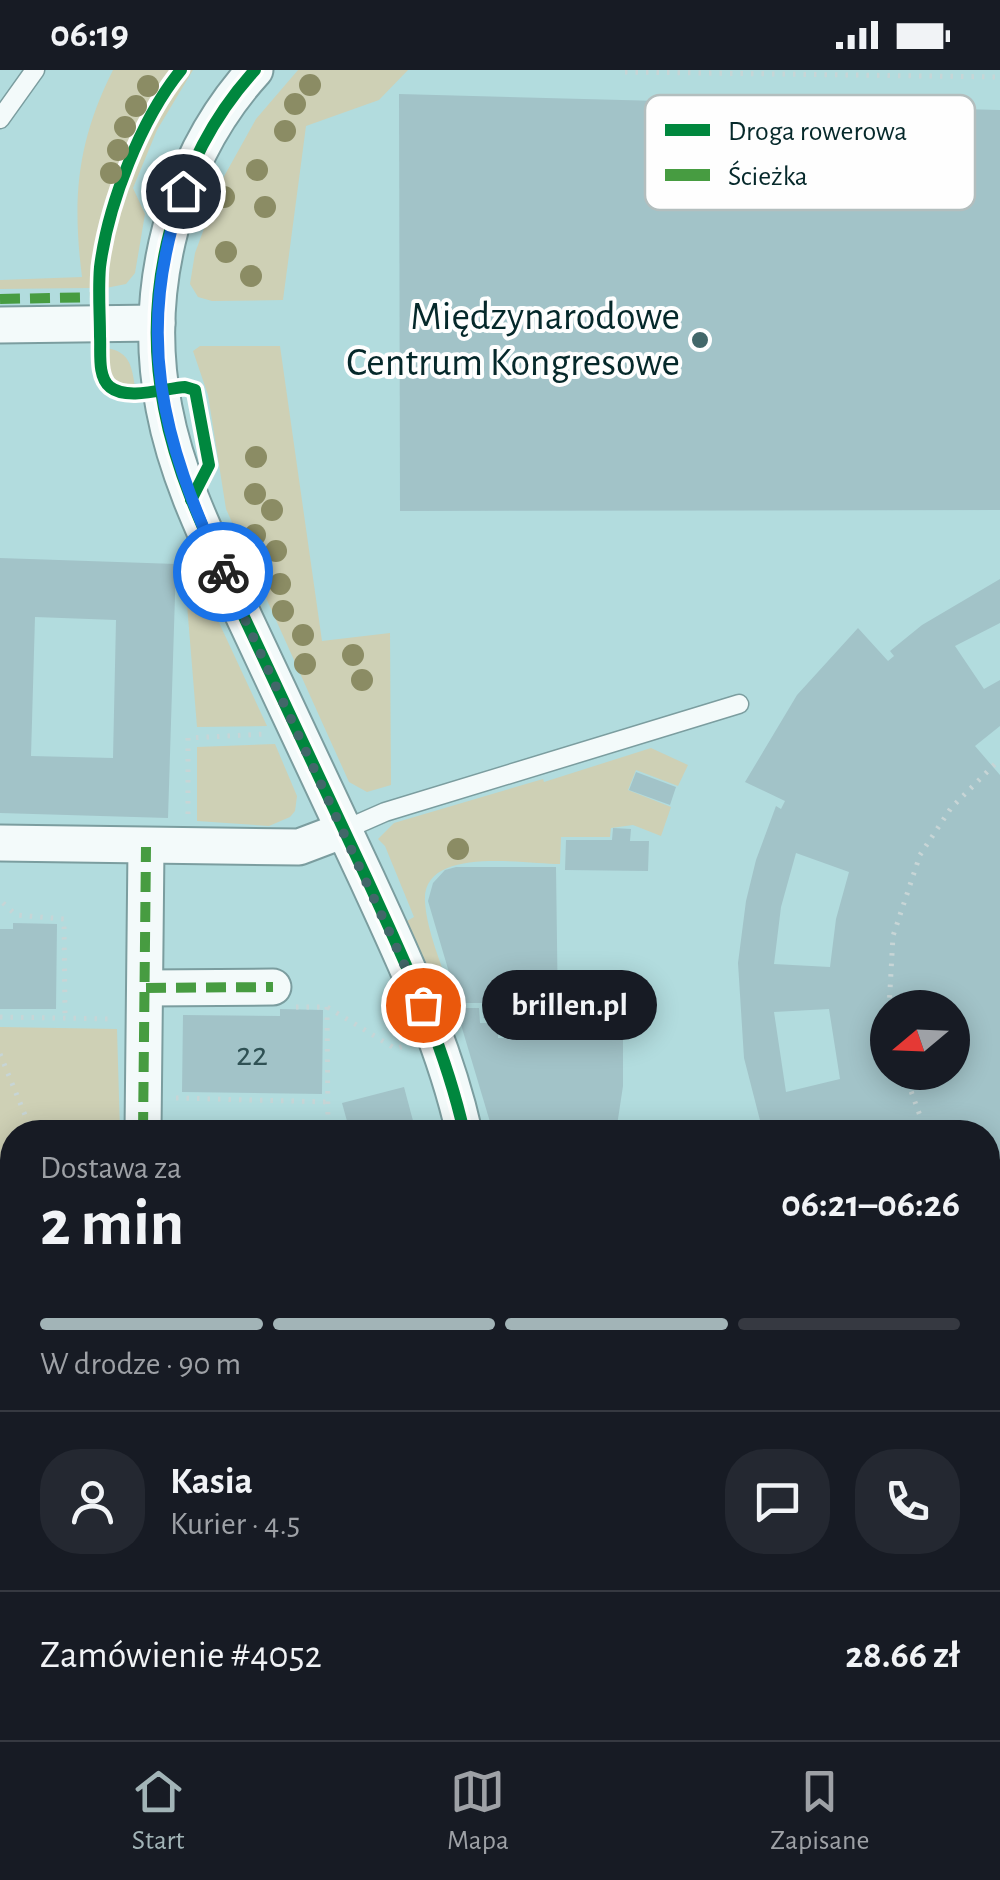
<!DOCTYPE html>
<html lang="pl">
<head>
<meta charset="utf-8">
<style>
	:root { --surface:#171b24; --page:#242831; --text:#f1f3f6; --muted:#9ea1a6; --line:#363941; --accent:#a2b4b7 }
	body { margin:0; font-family:"Alegreya Sans",sans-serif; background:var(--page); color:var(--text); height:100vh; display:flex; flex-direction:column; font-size:38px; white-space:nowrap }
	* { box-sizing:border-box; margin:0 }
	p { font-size:32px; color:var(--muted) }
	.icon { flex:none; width:55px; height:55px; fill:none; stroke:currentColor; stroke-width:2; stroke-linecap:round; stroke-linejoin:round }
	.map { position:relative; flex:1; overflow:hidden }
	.drawer { position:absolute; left:0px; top:1050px; width:1000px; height:620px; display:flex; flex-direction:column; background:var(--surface); border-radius:40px 40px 0 0; box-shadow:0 5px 25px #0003 }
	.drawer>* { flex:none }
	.needle { width:65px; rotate:251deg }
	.buttons { position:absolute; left:870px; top:920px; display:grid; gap:20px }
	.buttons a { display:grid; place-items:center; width:100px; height:100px; border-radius:50%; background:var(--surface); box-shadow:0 5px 25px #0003; font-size:50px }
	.pin { position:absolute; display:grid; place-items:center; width:85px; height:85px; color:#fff; margin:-42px; border:5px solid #fff; border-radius:50%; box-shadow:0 2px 10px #0007 }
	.courier { position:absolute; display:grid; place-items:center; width:100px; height:100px; margin:-50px; border:8px solid #1a73e8; border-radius:50%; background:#fff; color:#222; box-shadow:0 2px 12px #0007 }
	.bubble { position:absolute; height:70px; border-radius:35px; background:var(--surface); box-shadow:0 5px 25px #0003; font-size:32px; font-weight:700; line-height:70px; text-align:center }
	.head em { font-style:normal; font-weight:700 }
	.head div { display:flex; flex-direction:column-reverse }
	.head { display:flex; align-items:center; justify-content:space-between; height:170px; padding:0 40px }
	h1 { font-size:65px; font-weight:700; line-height:75px }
	.bar { display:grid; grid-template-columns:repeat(4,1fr); gap:15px 10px; align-content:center; height:120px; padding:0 40px }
	.bar i { height:12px; border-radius:8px; background:var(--line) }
	.bar .active { background:var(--accent) }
	.bar p { grid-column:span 4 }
	.line { display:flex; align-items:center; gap:25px; padding:0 40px; border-top:2px solid var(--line) }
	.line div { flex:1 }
	.round { display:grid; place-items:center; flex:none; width:105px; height:105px; border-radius:40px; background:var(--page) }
	.status { display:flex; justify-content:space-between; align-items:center; height:70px; padding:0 50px; background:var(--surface); direction:ltr }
	.status svg { height:28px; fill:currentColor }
	.dock { display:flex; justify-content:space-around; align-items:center; height:140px; border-top:2px solid var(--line); background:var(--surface); font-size:28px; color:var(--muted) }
	.dock a { display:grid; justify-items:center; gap:5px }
	.dock .active { color:var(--accent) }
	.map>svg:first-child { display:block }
</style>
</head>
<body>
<div class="status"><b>06:19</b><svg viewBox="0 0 49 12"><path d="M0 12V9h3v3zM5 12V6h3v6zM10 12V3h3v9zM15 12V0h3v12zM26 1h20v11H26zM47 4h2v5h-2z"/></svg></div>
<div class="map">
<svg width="1000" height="1670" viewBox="0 0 1000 1670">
	<rect width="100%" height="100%" fill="#b2dcde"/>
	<!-- green -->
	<g fill="#ced0b5">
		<path d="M113,0h58c-34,42 -82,164 -81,218l-90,1v-9l82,-3c-10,-79 -5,-135 31,-207z"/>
		<path d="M187,0h6l-36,60 -24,58 12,26 -10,59 -9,11 -20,4c3,-74 33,-162 81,-218z"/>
		<polygon points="298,0 408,0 379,30 306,56 283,230 212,231 198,227 190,214 195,183 222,110 256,49"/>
		<polygon points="200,276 280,276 322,571 390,563 391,715 367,722 349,712 226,439 208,325 193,281"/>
		<path d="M107,278c23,4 25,19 28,39l-16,-1 -9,-9z"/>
		<polygon points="182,473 267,656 197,657"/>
		<polygon points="275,674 297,726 295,741 290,747 269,756 197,751 197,677"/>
		<path d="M651,678l37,17 -10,21 -42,-16 -8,20 43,17 -10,29 -28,-11 -22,3 -1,9h-49l-1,27c-36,0 -139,-19 -135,38 2,30 17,63 26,92l-11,5 -35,-77 9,-5 -29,-71 -7,-7 16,-16 149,-44 1,3z"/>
		<polygon points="0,957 117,959 120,1062 12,1062 12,1107 0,1106"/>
		<polygon points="0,1253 12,1253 12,1390 0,1386"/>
		<polygon points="494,1658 657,1658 657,1660 642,1660 641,1670 454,1670"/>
	</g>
	<!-- building -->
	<g fill="#a2c3c8" fill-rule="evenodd">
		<polygon points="399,24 1000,40 1000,440 400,441"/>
		<path d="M0,488l176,6 -8,254 -168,-5zM35,547l81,3 -3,138 -82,-2z"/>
		<path d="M1000,509v44l-45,23 29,43 16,-9v46l-25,20 25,29v427l-12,14v-84h-225l-19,-74 -6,-95 8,-62 10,-41 20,-54 5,3 4,-8 -40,-19 52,-87 61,-67 30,33 6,-5 -4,-5 32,-26zM796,783l53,19 -13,47 -6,48 -56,-3 7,-57zM888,938h64v64h-64zM829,939l11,70 -54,13 -12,-80z"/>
		<polygon points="636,702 676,717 670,735 629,720"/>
		<polygon points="613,758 631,759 630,771 649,771 648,801 565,800 566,770 612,770"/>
		<polygon points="456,797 556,797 558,947 483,948 483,933 458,933 428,831 433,813 445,800"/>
		<polygon points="13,853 57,854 56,939 0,939 0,859 13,859"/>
		<polygon points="592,924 612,930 623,946 623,1016 616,1062 493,1062 456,938 479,938 480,953 498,953 498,968 565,968 566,946 570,936 581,927"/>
		<polygon points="280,939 323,940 322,1024 182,1022 183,945 280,946"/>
		<polygon points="404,1017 416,1062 350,1062 342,1033"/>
		<rect x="0" y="1150" width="12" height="83"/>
		<polygon points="7,1433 12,1433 12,1518 5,1518 5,1513 0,1513 0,1439 7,1439"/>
		<polygon points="1000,1550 1000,1616 988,1617 988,1552"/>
		<polygon points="723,1658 902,1658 903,1670 724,1670"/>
	</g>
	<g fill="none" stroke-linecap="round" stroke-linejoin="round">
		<!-- service casing -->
		<g stroke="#7b9d9f" stroke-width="21">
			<g id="service">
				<polyline points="0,49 35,0"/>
				<polyline points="344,760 385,742 739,634"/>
			</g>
		</g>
		<!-- minor casing -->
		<g stroke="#7b9d9f" stroke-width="39">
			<g id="minor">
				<path d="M255,0c-81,89 -114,221 -91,338 14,75 50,143 81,211 41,87 81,174 122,260 38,83 77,164 97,253"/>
				<polyline points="0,255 157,253"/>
				<polyline points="0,773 299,777 344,760"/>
				<polyline points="146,918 273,917"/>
				<polyline points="143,1062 146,777"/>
				<polyline points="0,1119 12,1119"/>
				<polyline points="0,1419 12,1419"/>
				<polyline points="680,1670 680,1658"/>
			</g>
		</g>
		<!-- secondary casing -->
		<g stroke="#7b9d9f" stroke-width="54">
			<g id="secondary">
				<polyline points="988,1380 1000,1377"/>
				<polyline points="988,1459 1000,1456"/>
				<polyline points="0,1635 12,1632"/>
				<polyline points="226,1670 274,1658"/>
			</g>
		</g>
		<!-- path -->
		<g stroke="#c7d5d6" stroke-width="5" stroke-dasharray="2.5 8" stroke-linecap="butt">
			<polyline points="625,2 1000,7"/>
			<polyline points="188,744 188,668 266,664"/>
			<polyline points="3,833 16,845 64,849 65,948"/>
			<polyline points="296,937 327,937 396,979 406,975"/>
			<polyline points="327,937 328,1062"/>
			<polyline points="889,938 893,866 920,785 951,738 1000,689"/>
			<polyline points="0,947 112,949"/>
			<polyline points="0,984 32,1062"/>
			<polyline points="904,1002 926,1062"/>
			<polyline points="176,1028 328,1032"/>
			<polyline points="988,1148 1000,1157"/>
			<polyline points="0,1239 12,1239"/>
			<polyline points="988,1239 998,1264"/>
			<polyline points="988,1293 1000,1289"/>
			<polyline points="988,1517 1000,1513"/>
			<polyline points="0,1521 12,1521"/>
			<polyline points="988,1538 1000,1535"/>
			<polyline points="518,1658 519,1670"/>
			<polyline points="447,1662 447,1670"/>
			<polyline points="604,1670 623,1658"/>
		</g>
		<!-- service -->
		<use href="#service" stroke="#f3fafa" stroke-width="18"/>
		<!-- minor -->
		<use href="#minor" stroke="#f3fafa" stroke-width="35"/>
		<!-- secondary -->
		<use href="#secondary" stroke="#f3fafa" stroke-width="50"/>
		<!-- tram -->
		<g stroke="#abb6b6" stroke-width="2.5">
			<polyline points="988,1412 1000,1408"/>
			<polyline points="0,1666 32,1658"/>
			<polyline points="37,1670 86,1658"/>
		</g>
		<!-- quiet -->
		<g stroke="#479c41" stroke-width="10" stroke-dasharray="20 10" stroke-linecap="butt">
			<polyline points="0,229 100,227"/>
			<polyline points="146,918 273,917"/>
			<polyline points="143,1062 146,777"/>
			<polyline points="0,1119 12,1119"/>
			<polyline points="0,1419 12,1419"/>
		</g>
		<!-- cycleway casing -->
		<g stroke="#fefefe" stroke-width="19">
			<g id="cycleway">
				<path d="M181,0c-40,49 -73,134 -81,197 -2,23 0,47 0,69 1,15 -3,41 10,51 17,14 56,1 75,0l10,3 14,75 -18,35"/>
				<path d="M255,0c-81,89 -114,221 -91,338 14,75 50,143 81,211 41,87 81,174 122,260 38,83 77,164 97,253"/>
			</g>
		</g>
		<!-- cycleway -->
		<use href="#cycleway" stroke="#00873e" stroke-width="12"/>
	</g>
	<!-- trees -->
	<g fill="#8b8c64">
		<circle cx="310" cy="15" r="11"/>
		<circle cx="148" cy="16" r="11"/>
		<circle cx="295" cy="34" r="11"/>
		<circle cx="136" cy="36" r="11"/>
		<circle cx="125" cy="57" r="11"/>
		<circle cx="285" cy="61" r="11"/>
		<circle cx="118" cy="80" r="11"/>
		<circle cx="257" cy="100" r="11"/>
		<circle cx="111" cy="103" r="11"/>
		<circle cx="224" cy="127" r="11"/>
		<circle cx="265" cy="137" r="11"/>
		<circle cx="226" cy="182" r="11"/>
		<circle cx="251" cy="206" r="11"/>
		<circle cx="256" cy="387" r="11"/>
		<circle cx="255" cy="424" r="11"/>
		<circle cx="272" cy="440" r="11"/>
		<circle cx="255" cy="465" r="11"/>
		<circle cx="276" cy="481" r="11"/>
		<circle cx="280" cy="514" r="11"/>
		<circle cx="283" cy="541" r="11"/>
		<circle cx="303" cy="565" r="11"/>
		<circle cx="353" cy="585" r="11"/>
		<circle cx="305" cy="594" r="11"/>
		<circle cx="362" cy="610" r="11"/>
		<circle cx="458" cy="779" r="11"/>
	</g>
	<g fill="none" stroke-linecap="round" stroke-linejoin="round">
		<!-- done -->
		<polyline stroke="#426769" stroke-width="10" stroke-dasharray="0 18" points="223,502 423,935"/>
		<!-- route -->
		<path stroke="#1a73e8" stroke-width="12" d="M183,121c-49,144 -22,247 40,381"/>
	</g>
	<!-- markers -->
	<circle fill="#426769" stroke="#fefefe" stroke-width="4" cx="700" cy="270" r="10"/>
	<g text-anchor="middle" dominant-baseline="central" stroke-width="8" stroke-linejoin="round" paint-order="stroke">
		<!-- number labels -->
		<g font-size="35" fill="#2f5154">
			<text x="252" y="984">22</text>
		</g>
		<!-- poi labels -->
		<g font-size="40" fill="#05282a" stroke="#fefefe" text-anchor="end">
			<text x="680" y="247">Międzynarodowe<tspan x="680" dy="46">Centrum Kongresowe</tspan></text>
		</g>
	</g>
	<!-- legend -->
	<rect x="645" y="25" width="330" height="115" rx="15" fill="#fefefe" stroke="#b3bebe" stroke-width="2.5"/>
	<rect x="665" y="54" width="45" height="12" fill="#00873e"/>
	<rect x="665" y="99" width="45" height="12" fill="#479c41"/>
	<g font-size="28" fill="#05282a">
		<text x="728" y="70">Droga rowerowa</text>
		<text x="728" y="115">Ścieżka</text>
	</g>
</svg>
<div class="buttons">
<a><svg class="needle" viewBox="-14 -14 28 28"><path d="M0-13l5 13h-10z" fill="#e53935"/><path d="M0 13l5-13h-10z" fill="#9ea1a6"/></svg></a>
</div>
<div class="pin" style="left:423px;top:935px;background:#ea580c"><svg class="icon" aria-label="bag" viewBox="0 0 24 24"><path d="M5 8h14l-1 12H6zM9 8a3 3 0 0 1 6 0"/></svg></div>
<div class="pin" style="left:183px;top:121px;background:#1f2937"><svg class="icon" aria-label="home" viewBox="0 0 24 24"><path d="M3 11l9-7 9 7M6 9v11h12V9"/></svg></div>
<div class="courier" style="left:223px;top:502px"><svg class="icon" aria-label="bike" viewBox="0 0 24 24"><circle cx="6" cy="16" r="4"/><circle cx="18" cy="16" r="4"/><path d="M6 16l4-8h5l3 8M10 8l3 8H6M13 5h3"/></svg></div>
<div class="bubble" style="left:482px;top:900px;width:175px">brillen.pl</div>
<section class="drawer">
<div class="head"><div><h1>2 min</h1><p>Dostawa za</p></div><em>06:21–06:26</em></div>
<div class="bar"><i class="active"></i><i class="active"></i><i class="active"></i><i></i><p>W drodze · 90 m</p></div>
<div class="line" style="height:180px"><a class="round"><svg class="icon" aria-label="person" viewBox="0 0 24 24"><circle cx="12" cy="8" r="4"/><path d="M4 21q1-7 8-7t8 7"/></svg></a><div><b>Kasia</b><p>Kurier · 4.5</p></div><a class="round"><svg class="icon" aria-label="chat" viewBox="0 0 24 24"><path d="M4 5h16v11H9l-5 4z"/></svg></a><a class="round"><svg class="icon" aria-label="phone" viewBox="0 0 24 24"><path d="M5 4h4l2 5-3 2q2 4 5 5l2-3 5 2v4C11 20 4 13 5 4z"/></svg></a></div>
<div class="line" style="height:130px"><div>Zamówienie #4052</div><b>28.66 zł</b></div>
</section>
</div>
<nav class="dock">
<a class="active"><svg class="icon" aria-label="home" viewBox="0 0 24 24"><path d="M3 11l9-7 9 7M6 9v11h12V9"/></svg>Start</a>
<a><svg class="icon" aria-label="map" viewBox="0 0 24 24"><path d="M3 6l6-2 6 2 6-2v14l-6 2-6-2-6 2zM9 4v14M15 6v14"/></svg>Mapa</a>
<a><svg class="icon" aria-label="saved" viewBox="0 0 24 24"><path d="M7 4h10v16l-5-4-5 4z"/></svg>Zapisane</a>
</nav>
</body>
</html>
